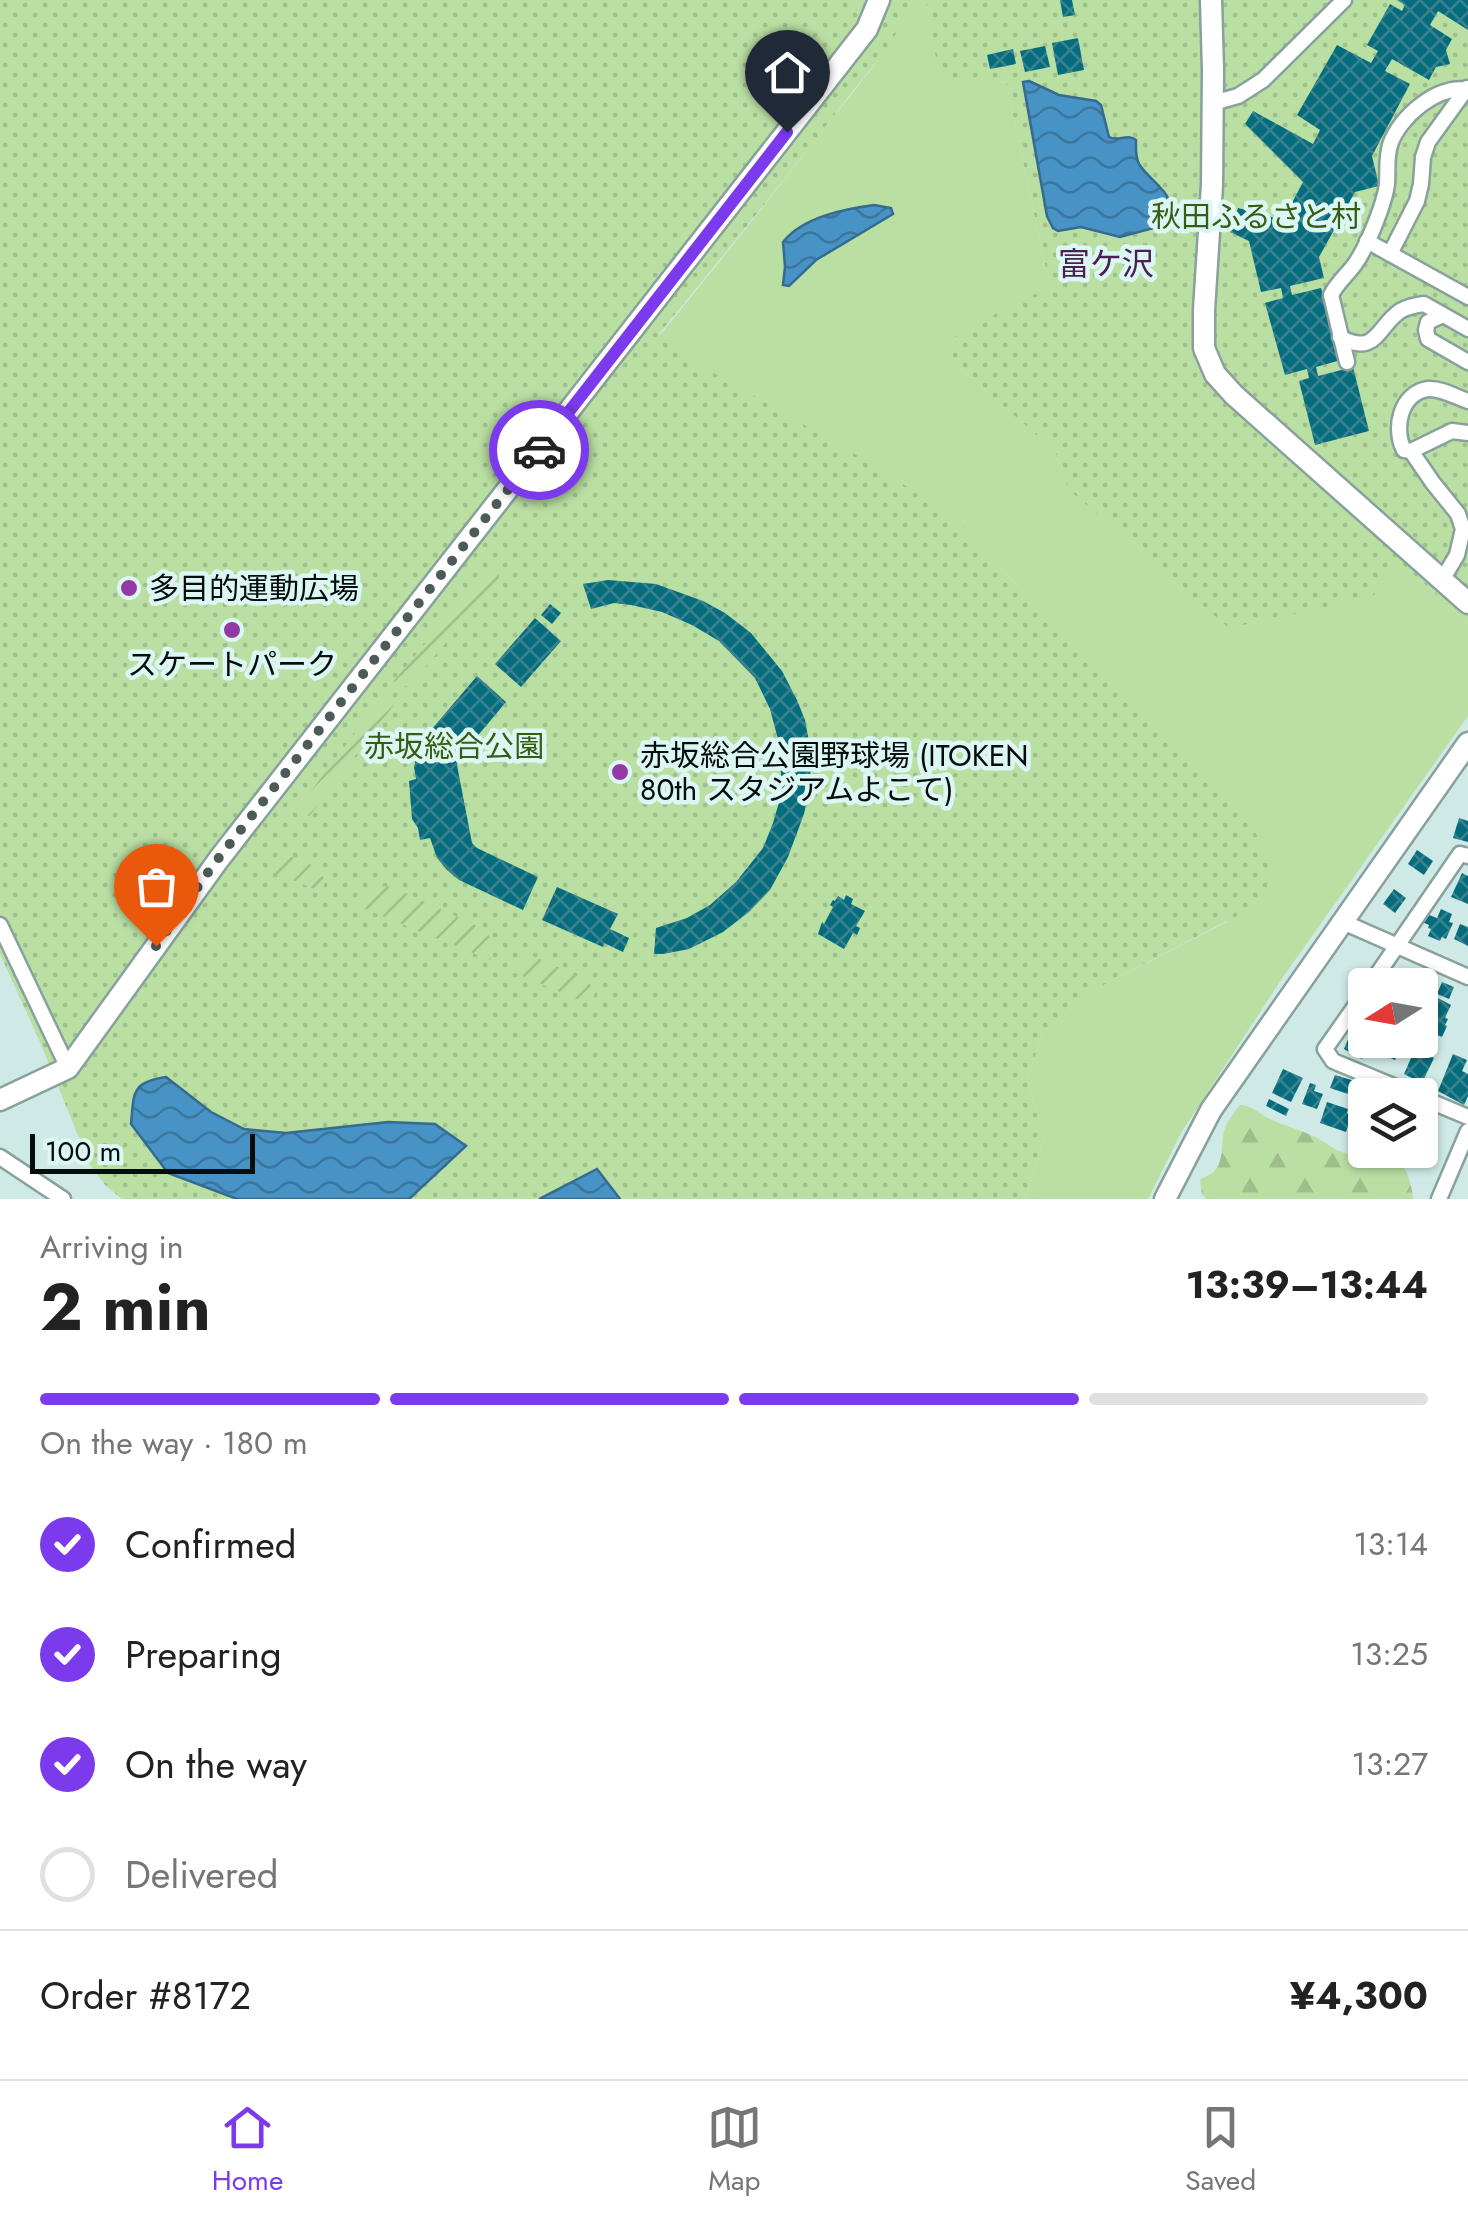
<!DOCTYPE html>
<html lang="en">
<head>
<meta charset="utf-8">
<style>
	:root { --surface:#fff; --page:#f2f2f2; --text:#222; --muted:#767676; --line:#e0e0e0; --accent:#7c3aed }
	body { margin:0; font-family:Jost,"Noto Sans JP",sans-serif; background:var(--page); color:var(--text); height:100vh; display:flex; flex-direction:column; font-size:38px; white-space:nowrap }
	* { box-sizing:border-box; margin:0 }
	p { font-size:32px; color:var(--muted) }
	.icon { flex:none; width:55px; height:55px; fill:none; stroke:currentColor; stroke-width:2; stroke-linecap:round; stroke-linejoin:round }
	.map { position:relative; height:1199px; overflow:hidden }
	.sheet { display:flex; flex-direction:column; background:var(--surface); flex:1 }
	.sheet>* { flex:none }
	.needle { width:65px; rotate:259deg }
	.controls { position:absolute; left:1348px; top:968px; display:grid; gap:20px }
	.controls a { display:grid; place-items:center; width:90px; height:90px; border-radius:10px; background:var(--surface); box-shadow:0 2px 8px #0004; font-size:50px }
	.scale { position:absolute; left:30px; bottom:25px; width:225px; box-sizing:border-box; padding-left:10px; border:5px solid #050d0c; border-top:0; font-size:28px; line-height:35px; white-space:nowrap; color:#050d0c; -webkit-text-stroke:8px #dcf7f3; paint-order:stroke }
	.pin { position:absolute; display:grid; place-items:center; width:85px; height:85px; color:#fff; margin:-102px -42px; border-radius:50% 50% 50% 0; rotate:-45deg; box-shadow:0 0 10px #0007 }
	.pin .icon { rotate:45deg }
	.courier { position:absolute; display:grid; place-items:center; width:100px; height:100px; margin:-50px; border:8px solid #7c3aed; border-radius:50%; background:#fff; color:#222; box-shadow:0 2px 12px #0007 }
	.summary em { font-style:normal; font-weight:700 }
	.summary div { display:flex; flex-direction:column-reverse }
	.summary { display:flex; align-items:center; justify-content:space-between; height:170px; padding:0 40px }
	h1 { font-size:65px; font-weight:700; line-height:75px }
	.bar { display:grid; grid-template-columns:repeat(4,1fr); gap:15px 10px; align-content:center; height:120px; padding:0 40px }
	.bar i { height:12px; border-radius:8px; background:var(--line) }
	.bar .active { background:var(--accent) }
	.bar p { grid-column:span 4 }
	.line { display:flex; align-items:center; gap:25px; padding:0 40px; border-top:2px solid var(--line) }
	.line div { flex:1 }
	ol { padding:0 40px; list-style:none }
	li { display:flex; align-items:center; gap:30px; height:110px }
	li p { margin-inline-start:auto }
	li .icon { padding:10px; border-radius:50%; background:var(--accent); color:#fff; stroke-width:4 }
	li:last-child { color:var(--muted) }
	li i { width:55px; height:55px; border:5px solid var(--line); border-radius:50% }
	.tabs { display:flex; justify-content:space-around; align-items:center; height:140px; border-top:2px solid var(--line); background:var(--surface); font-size:28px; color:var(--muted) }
	.tabs a { display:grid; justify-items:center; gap:5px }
	.tabs .active { color:var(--accent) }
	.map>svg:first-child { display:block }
</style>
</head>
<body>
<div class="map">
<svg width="1468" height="1199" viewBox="0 0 1468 1199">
	<defs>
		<pattern id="forest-firs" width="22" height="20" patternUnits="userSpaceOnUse" patternTransform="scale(2.5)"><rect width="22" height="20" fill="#badfa3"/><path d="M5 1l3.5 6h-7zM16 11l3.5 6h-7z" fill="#9ebe8b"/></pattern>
		<pattern id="park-dots" width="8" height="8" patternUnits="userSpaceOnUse" patternTransform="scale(2.5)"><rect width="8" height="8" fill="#badfa3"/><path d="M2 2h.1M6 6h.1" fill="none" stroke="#9ebe8b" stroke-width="1.8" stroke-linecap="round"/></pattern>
		<pattern id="garden-furrows" width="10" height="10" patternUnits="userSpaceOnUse" patternTransform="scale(2.5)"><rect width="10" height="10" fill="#badfa3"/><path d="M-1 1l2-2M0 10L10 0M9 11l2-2" fill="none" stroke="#9ebe8b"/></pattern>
		<pattern id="water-waves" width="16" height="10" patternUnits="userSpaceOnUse" patternTransform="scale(2.5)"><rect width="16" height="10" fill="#4893c5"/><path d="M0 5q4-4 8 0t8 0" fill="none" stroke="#3a769e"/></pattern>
		<pattern id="building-cross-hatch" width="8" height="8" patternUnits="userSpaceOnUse" patternTransform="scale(2.5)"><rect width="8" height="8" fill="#056c7d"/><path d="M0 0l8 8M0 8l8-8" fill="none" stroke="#3a828e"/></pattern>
	</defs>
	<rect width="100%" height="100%" fill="#cfeae6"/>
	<!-- grass -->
	<path fill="#badfa3" d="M912,0h14l13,76 67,6 41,192 11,18 -18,1 -80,75 95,83 13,38 333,74 67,60v93l-185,261 -102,156 -33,66h-123l19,-62 -17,-57 16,-48 62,-48 122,-62 -205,-331 -62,-69 -461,9c108,-133 219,-263 322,-399 28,-36 78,-91 91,-132z"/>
	<!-- forest -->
	<path fill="url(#forest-firs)" d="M1240,1105c13,1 17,7 28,13 14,7 31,11 45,18 13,6 20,14 35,18 15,4 30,-7 46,3 13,8 18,28 19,42h-207l-4,-5 -2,-15c30,-10 17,-30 26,-54 4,-7 9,-14 14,-20z"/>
	<!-- park -->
	<g fill="url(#park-dots)">
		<path d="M0,0h912c-12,38 -43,70 -67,101 -60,79 -123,156 -186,233l24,21 194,112 83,55 62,69 227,228 22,45 -7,38 -159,82 -62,48 -16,48 17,57 -19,62h-903l-17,-14 -15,-20 -50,-123 -40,-88z"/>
		<polygon points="926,0 1468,0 1468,623 1401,563 1372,597 1229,628 1068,489 1055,451 960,368 948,348 955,337 1025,297 1040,293 1057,291 1047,274 1006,82 939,77"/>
	</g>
	<!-- garden -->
	<g fill="url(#garden-furrows)">
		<polygon points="493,562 499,571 499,580 411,684 401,688 393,682"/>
		<polygon points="387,691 393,698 393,706 312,813 309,816 300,816 295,812"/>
		<polygon points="290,856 319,868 325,882 322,892 273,872 280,859"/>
		<path d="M380,886l13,1 90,42c11,10 12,18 7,31l-130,-53 4,-13z"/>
		<polygon points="533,956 587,980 595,992 591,1005 515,973 523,958"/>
	</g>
	<!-- water -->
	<g fill="url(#water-waves)" stroke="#346b8e" stroke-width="2.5">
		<path d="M1029,81l30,14 37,6 5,4 8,32c9,5 18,-4 27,3 0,8 -1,16 3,24 13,21 44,31 26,61l-45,12 -39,-10 -23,4 -5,-3 -6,-12 -24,-134z"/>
		<path d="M874,205l17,3 2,6 -77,46 -27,26 -6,-1 2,-18 -2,-25c20,-25 61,-33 91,-37z"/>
		<path d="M166,1077l45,35 33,17 42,4 102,-11 47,2 31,22 -57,53h-172l-69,-26 -37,-49c3,-31 0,-42 35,-47z"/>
		<polygon points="597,1169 620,1199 539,1199"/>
	</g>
	<!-- building -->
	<g fill="url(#building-cross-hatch)">
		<polygon points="1060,0 1072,0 1075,15 1063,17"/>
		<polygon points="1397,0 1468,0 1468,30 1438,11 1430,25 1452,39 1446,50 1450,64 1436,67 1429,80 1392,59 1385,71 1410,84 1372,156 1379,186 1355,192 1319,257 1324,278 1290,286 1292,295 1321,288 1341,360 1316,367 1318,376 1353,367 1369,431 1315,445 1299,381 1309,378 1307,369 1285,375 1265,303 1283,298 1281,288 1261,292 1249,241 1230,232 1238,208 1283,220 1303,182 1245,124 1253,111 1313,144 1320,130 1297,115 1337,45 1371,63 1378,51 1367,45 1390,4 1402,11 1405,5"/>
		<polygon points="1078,38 1084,70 1058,75 1052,43"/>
		<polygon points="1045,46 1050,67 1025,72 1020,51"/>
		<polygon points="1013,49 1016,64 990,69 987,55"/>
		<polygon points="608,580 656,584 703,601 725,613 751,633 782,671 797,700 805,720 811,752 810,786 804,814 788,857 770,890 749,912 723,932 689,949 663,954 654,954 656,928 687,918 710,905 736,882 763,848 773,823 782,792 779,743 770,709 755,678 719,641 692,625 662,612 631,605 614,603 591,609 583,584"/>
		<polygon points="550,604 561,613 552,624 541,615"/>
		<polygon points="535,618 561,641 521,687 495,664"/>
		<polygon points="477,676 506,702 459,758 457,765 472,843 477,848 538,877 523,910 459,880 447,870 437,858 430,838 420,840 418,828 412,819 409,781 416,779 414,767 419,744"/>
		<polygon points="1459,818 1468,821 1468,842 1453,838"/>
		<polygon points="1417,850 1433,861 1424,875 1408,864"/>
		<polygon points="1462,873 1468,876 1468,904 1451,897"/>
		<polygon points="557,887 618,914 610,929 629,938 623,952 604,943 603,947 542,920"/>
		<polygon points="1394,889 1406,898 1395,913 1383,904"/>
		<polygon points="846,895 853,899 851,904 865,911 856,926 860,928 857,935 853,933 844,949 818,934 822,922 824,924 833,907 830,905 833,900 835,901 838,896 844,900"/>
		<polygon points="1441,909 1452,914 1449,922 1453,923 1446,939 1442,937 1440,941 1428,936 1431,929 1428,928 1429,925 1422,922 1429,915 1437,918"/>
		<polygon points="1460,924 1468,927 1468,946 1454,939"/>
		<polygon points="1442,982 1454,987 1449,999 1437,994"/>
		<polygon points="1436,997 1451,1005 1445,1018 1448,1019 1445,1025 1447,1026 1442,1037 1421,1028"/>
		<polygon points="1352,1030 1365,1036 1365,1040 1372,1043 1370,1047 1367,1046 1362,1059 1344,1049"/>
		<polygon points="1381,1040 1403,1040 1395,1060 1376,1052"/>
		<polygon points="1415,1049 1434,1058 1422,1083 1404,1074"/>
		<polygon points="1453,1054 1467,1060 1462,1071 1468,1074 1468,1096 1464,1105 1438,1091"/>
		<polygon points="1283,1069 1303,1078 1291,1102 1272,1093"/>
		<polygon points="1335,1075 1355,1081 1351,1095 1330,1088"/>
		<polygon points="1310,1083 1316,1085 1314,1091 1323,1094 1317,1109 1302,1104"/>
		<polygon points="1269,1099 1289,1109 1286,1116 1266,1106"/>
		<polygon points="1327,1102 1348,1109 1347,1113 1352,1114 1346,1132 1320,1123"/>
		<polygon points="1420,1129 1432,1134 1425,1156 1411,1150 1420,1150"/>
	</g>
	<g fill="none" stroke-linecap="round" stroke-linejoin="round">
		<!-- street casing -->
		<g stroke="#88a19d" stroke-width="19">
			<g id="street">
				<polyline points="1213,103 1238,96 1263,80 1344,0"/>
				<polyline points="1367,241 1468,297"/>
				<polyline points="1390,254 1417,201 1421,184 1423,157 1428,142 1467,88"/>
				<polyline points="1443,315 1428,322 1426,330 1428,339 1468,362"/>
				<path d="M1340,337c36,20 37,-10 60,-26 7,-4 16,-6 24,-7l44,25"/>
				<path d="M1347,362l-16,-67c6,-12 16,-20 24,-31 7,-10 13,-23 18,-35 6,-15 12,-29 14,-45 1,-13 -1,-26 3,-39 9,-28 48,-61 78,-55"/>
				<polyline points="1411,451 1452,431 1468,433"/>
				<path d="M1442,580l15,-25 6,-26 -5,-15 -25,-31 -22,-32 -7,-1c-11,-21 -4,-57 24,-61 13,-1 28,8 40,12"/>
				<polyline points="1343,922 1468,977"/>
				<polyline points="0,925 68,1068"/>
				<polyline points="1370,985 1460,854 1468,856"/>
				<polyline points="1365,992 1325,1049 1333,1061 1415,1095"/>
				<polyline points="1420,1097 1468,1117"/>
				<polyline points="0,1157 63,1199"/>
				<polyline points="1439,1199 1468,1131"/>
			</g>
		</g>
		<!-- secondary casing -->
		<g stroke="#88a19d" stroke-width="25">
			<g id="secondary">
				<polyline points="1211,0 1213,70 1212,185 1204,310 1204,348 1215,374 1234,395 1468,603"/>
				<polyline points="0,1100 68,1068 219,859 867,29 879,0"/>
				<polyline points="1165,1199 1211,1110 1468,743"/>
			</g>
		</g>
		<!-- street -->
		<use href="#street" stroke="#fff" stroke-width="14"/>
		<!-- secondary -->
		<use href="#secondary" stroke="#fff" stroke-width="20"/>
	</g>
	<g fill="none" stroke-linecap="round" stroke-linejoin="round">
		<!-- done -->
		<polyline stroke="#4c5a58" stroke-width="10" stroke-dasharray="0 18" points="156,946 214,864 539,450"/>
		<!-- route -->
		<polyline stroke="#7c3aed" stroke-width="12" points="539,450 787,132"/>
	</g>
	<!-- markers -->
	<g fill="#9239a4" stroke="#dcf7f3" stroke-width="4">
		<circle cx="129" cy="588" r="10"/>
		<circle cx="232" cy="630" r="10"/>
		<circle cx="620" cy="772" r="10"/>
	</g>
	<g text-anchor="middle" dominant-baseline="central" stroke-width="9" stroke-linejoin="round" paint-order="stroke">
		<!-- park labels -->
		<g font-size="30" fill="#365d14" stroke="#dcf7f3">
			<text x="1256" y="216">秋田ふるさと村</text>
			<text x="454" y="746">赤坂総合公園</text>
		</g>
		<!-- poi labels -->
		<g font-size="30" fill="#050d0c" stroke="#dcf7f3" text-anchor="start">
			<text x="149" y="588">多目的運動広場</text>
			<text x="232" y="664" text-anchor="middle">スケートパーク</text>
			<text x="640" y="755">赤坂総合公園野球場 (ITOKEN<tspan x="640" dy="34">80th スタジアムよこて)</tspan></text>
		</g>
		<!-- neighbourhood labels -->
		<g font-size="32" fill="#4b2054" stroke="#dcf7f3">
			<text x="1106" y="264">富ケ沢</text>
		</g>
	</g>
</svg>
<div class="controls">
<a><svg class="needle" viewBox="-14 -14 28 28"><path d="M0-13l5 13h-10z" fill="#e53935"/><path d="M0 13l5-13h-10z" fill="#767676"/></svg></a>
<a><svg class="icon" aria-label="layers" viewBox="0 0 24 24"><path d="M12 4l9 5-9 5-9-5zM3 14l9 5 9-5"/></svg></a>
</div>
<div class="scale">100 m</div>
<div class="pin" style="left:156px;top:946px;background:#ea580c"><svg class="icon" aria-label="bag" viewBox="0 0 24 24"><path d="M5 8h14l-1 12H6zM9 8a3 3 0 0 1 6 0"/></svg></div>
<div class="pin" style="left:787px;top:132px;background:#1f2937"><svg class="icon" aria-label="home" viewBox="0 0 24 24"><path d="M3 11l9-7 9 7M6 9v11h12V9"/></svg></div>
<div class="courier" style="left:539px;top:450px"><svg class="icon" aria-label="car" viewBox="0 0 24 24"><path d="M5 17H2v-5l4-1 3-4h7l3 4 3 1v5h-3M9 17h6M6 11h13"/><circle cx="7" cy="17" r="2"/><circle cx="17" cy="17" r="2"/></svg></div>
</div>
<section class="sheet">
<div class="summary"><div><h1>2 min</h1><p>Arriving in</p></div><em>13:39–13:44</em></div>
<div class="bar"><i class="active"></i><i class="active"></i><i class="active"></i><i></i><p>On the way · 180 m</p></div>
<ol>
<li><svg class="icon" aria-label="check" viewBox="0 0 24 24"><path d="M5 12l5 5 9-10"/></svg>Confirmed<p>13:14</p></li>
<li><svg class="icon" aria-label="check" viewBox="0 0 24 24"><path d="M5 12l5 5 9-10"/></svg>Preparing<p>13:25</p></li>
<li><svg class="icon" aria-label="check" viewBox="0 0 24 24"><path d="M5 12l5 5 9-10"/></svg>On the way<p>13:27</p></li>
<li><i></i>Delivered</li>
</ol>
<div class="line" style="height:130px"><div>Order #8172</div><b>¥4,300</b></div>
</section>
<nav class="tabs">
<a class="active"><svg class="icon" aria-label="home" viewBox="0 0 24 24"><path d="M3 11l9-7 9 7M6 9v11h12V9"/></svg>Home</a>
<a><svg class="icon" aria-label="map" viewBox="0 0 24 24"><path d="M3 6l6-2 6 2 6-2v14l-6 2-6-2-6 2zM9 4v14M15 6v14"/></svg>Map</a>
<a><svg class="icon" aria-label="saved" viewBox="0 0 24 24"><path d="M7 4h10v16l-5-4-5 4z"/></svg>Saved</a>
</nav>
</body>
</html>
